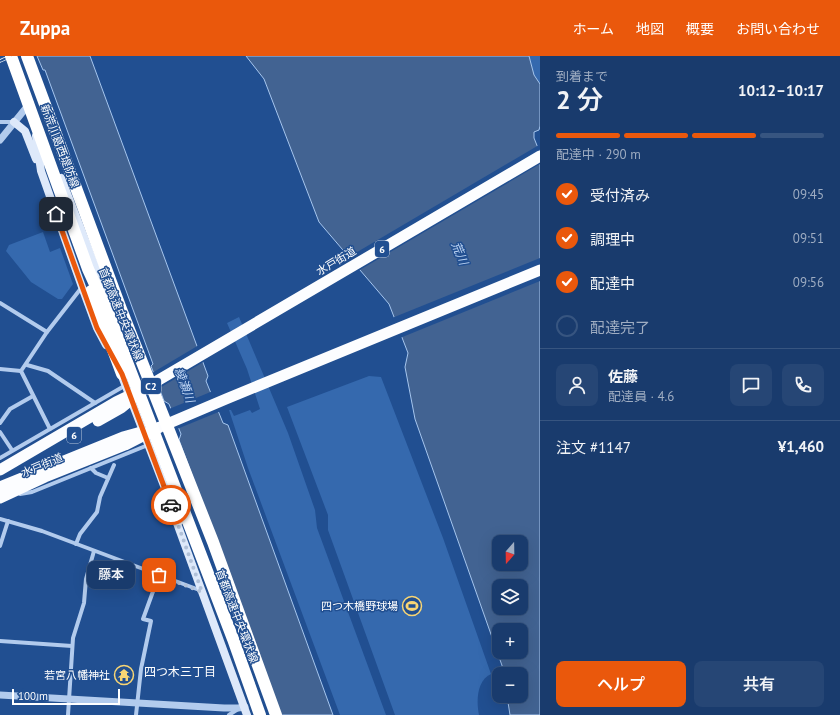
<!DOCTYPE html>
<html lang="ja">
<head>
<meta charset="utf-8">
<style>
	:root { --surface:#193b6d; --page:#264675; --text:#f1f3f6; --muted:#9fadc2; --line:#375580; --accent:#ea580c }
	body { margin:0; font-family:"PT Sans","Noto Sans JP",sans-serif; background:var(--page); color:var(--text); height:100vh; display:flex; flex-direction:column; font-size:15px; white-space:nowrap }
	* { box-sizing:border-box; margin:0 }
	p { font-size:13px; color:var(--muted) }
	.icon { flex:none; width:22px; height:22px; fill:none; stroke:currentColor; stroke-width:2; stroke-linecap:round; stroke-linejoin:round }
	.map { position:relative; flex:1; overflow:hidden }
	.side { display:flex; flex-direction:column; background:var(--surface); width:300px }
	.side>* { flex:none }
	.needle { width:26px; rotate:200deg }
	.controls { position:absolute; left:492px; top:479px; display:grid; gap:8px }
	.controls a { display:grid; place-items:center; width:36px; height:36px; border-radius:8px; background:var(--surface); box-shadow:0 4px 16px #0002,0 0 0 1px var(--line); font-size:20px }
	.scale { position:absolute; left:12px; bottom:10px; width:108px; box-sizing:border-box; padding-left:4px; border:2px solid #fff; border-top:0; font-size:11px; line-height:14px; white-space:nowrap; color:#fff; -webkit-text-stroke:3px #214f91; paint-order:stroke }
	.pin { position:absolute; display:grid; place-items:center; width:34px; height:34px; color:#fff; margin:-17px; border-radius:8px; box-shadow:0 2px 6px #0006 }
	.courier { position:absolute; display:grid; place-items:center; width:40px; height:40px; margin:-20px; border:3px solid #ea580c; border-radius:50%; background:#fff; color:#222; box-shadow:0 1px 5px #0007 }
	.bubble { position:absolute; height:28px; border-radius:8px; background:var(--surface); box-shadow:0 4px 16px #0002,0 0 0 1px var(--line); font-size:13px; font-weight:600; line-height:28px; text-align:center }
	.overview em { font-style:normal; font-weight:600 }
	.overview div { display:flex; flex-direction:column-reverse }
	.overview { display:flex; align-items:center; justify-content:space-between; height:68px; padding:0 16px }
	h1 { font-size:26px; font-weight:600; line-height:30px }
	.bar { display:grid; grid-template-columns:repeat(4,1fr); gap:6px 4px; align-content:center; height:48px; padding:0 16px }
	.bar i { height:5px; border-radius:3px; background:var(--line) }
	.bar .on { background:var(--accent) }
	.bar p { grid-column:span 4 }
	.line { display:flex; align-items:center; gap:10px; padding:0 16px; border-top:1px solid var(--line) }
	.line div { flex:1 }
	.round { display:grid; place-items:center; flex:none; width:42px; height:42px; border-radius:8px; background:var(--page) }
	ol { padding:0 16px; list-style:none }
	li { display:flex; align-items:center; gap:12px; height:44px }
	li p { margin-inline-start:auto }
	li .icon { padding:4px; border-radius:50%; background:var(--accent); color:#fff; stroke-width:4 }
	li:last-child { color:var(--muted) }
	li i { width:22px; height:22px; border:2px solid var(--line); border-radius:50% }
	.action { display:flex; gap:8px; margin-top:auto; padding:8px 16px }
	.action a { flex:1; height:46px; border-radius:8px; background:var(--accent); color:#fff; font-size:16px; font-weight:600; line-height:46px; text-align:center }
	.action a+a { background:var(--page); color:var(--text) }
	header { display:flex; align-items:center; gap:24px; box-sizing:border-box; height:56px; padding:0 20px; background:var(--accent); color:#fff }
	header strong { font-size:19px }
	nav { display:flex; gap:22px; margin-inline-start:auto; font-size:14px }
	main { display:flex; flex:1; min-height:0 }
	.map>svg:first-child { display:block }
</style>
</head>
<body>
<header>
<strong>Zuppa</strong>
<nav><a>ホーム</a><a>地図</a><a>概要</a><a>お問い合わせ</a></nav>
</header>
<main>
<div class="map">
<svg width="540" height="659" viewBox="0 0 540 659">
	<rect width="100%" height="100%" fill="#214f91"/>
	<!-- green -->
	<g fill="#3569ae">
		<polygon points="529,0 540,0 540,34 540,28 534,19"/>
		<polygon points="43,176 50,196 60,192 73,228 62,243 58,243 31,226 6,195 9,189"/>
		<polygon points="239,261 288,377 315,454 317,472 386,659 340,659 248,412 229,354 231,354 234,360 250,354 252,357 260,353 247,313 227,267"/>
		<path d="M369,320l12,1 62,161 48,136c-14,6 -15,27 -12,41h-84l-67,-185v-15l-41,-108z"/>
	</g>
	<!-- water -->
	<g fill="#426392" stroke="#a6c6ee" fill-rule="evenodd">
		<polygon points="37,0 90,0 208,320 206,325 223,367 228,369 333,659 281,659 179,384 181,378 169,348 164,345 151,310 153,308 45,14 43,14"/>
		<path d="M246,0h283l5,19 6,9v42l-1,4 -5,2v6l6,15v562h-30l-3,-19h14v-22h-16l-90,-255 -10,-52 3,-14 -19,-49 -70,-82 -55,-143zM499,486h22v22h-22zM499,530h22v22h-22zM499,574h22v22h-22z"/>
	</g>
	<!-- pier -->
	<g fill="#214f91">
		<polygon points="539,89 540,108 358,215 347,202"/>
		<polygon points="540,202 540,225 400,282 392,262"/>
		<polygon points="199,289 205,305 158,333 152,317"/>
		<polygon points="213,335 221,355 177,373 169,353"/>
	</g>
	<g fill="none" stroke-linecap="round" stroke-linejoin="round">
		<!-- minor -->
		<g stroke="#b2cbed" stroke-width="4">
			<polyline points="0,66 14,66"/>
			<polyline points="0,247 47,276"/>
			<polyline points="27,309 48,315 95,347"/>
			<polyline points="0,313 21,315"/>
			<polyline points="0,367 10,353 33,340"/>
			<polyline points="50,373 21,315 47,276 82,231"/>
			<polyline points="0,376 12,394"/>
			<polyline points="0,402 126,329"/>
			<polyline points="91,412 96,417 108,422"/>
			<polyline points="20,438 32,436 148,389"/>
			<polyline points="0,463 42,475 202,535"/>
			<polyline points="76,488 80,478 97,456 100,441 114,409"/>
			<polyline points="0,490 8,465"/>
			<polyline points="0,585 72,590"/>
			<polyline points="68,659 73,582 84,547 86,523 94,495"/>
			<polyline points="136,659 141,613 151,565 143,563 159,519"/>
			<polyline points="229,659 238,653"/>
		</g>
		<!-- tertiary -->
		<g stroke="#b2cbed" stroke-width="7">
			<polyline points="0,84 30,47"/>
			<polyline points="0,639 224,652 238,652 245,651"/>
		</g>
		<!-- secondary -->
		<g stroke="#dee9fa" stroke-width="8">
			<polyline points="14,66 25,75 36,103"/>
			<polyline points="36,80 41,115 82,231 97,272 106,289"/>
			<polyline points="61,122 111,251"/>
			<polyline points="120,315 168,440"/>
			<polyline points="174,459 247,659"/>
		</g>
		<!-- trunk -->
		<g stroke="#fcfdff" stroke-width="11">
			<polyline points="98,365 121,352 132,343"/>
			<polyline points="0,414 116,346 145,332 540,100"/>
			<polyline points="0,431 123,381 141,376"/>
			<polyline points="0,442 45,421 125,389 160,371 226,343 540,214"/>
		</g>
		<!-- motorway -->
		<g stroke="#fff" stroke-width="12">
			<polyline points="11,0 88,213 109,259 233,583 260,659"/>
			<polyline points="27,0 121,253 213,486 276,659"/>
			<polyline points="91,235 122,318"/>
			<polyline points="167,437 179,463"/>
		</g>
		<!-- rail casing -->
		<g stroke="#fff" stroke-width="3.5">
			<polyline id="rail" points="0,5 11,0"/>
		</g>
		<!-- rail -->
		<use href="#rail" stroke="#214f91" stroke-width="2" stroke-dasharray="6" stroke-linecap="butt"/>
	</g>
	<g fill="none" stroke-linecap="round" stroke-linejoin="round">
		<!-- done -->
		<polyline stroke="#b1c1d8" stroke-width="4" stroke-dasharray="0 7.2" points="159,519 202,536 171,449"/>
		<!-- route -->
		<polyline stroke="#ea580c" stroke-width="5" points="56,158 97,272 122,318 171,449"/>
	</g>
	<!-- icons -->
	<defs>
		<g id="stadium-ring" transform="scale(1)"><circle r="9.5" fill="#214f91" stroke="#f9d674" stroke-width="1.5"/><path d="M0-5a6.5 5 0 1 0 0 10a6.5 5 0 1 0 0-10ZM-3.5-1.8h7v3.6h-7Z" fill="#f9d674"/></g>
		<g id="temple-ring" transform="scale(1)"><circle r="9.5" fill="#214f91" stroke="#f9d674" stroke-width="1.5"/><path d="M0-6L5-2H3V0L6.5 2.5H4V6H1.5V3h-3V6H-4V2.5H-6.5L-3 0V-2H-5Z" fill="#f9d674"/></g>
	</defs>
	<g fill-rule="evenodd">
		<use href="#stadium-ring" x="412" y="550"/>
		<use href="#temple-ring" x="124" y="619"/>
	</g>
	<g text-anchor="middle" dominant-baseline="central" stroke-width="3" stroke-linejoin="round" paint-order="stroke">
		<!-- shield labels -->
		<g fill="#214f91" stroke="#bccade" stroke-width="1">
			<rect x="375" y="185" width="14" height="16" rx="3"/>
			<rect x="141" y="322" width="20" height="16" rx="3"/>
			<rect x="67" y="371" width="14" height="16" rx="3"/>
		</g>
		<g font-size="10" font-weight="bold" fill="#fff">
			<text x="382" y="193">6</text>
			<text x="151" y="330">C2</text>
			<text x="74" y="379">6</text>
		</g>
		<!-- street labels -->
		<g font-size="11" fill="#fff" stroke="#214f91">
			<text transform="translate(60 90) rotate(69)">新荒川葛西堤防線</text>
			<text transform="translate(336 205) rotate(-31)">水戸街道</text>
			<text transform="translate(121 258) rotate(68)">首都高速中央環状線</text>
			<text transform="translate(42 409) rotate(-23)">水戸街道</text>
			<text transform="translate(237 560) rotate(69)">首都高速中央環状線</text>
		</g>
		<!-- poi labels -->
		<g font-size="11" fill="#fff" stroke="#214f91" text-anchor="end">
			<text x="398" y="550">四つ木橋野球場</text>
			<text x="110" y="619">若宮八幡神社</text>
		</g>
		<!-- water labels -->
		<g font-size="12" font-style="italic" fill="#bed5f4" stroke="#214f91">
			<text transform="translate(460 197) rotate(67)">荒川</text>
			<text transform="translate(185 329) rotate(70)">綾瀬川</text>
		</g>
		<!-- neighbourhood labels -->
		<g font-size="12" fill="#fff" stroke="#214f91">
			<text x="180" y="615">四つ木三丁目</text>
		</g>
	</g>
</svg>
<div class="controls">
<a><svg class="needle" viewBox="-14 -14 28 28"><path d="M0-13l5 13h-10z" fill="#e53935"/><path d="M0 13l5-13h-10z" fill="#9fadc2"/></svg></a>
<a><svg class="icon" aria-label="layers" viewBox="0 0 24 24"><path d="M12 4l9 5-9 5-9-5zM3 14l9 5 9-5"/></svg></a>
<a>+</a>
<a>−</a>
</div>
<div class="scale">100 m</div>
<div class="pin" style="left:159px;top:519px;background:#ea580c"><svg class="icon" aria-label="bag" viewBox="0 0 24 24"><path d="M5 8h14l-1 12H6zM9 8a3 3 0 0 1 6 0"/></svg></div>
<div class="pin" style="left:56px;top:158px;background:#1f2937"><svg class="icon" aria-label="home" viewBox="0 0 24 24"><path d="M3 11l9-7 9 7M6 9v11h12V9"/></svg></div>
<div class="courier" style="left:171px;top:449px"><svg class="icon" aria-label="car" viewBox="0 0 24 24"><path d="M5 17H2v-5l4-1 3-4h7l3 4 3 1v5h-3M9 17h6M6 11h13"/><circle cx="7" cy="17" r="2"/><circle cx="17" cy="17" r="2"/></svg></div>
<div class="bubble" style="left:87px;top:505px;width:48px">藤本</div>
</div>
<section class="side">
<div class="overview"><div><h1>2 分</h1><p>到着まで</p></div><em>10:12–10:17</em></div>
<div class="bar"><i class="on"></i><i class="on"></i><i class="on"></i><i></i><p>配達中 · 290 m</p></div>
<ol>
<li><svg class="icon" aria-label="check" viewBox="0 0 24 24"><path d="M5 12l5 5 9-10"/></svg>受付済み<p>09:45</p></li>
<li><svg class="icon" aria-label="check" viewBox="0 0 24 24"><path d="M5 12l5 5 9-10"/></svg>調理中<p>09:51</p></li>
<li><svg class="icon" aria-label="check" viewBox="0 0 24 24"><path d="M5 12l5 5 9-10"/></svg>配達中<p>09:56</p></li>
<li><i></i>配達完了</li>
</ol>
<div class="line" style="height:72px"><a class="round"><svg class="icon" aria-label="person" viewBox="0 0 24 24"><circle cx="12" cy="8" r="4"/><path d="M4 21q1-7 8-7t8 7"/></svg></a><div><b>佐藤</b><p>配達員 · 4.6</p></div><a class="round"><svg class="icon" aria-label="chat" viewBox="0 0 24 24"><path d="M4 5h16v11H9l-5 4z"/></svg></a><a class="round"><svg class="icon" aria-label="phone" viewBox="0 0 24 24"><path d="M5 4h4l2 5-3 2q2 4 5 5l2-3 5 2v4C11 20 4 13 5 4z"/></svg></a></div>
<div class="line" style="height:52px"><div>注文 #1147</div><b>¥1,460</b></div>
<div class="action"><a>ヘルプ</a><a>共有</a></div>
</section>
</main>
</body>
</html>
